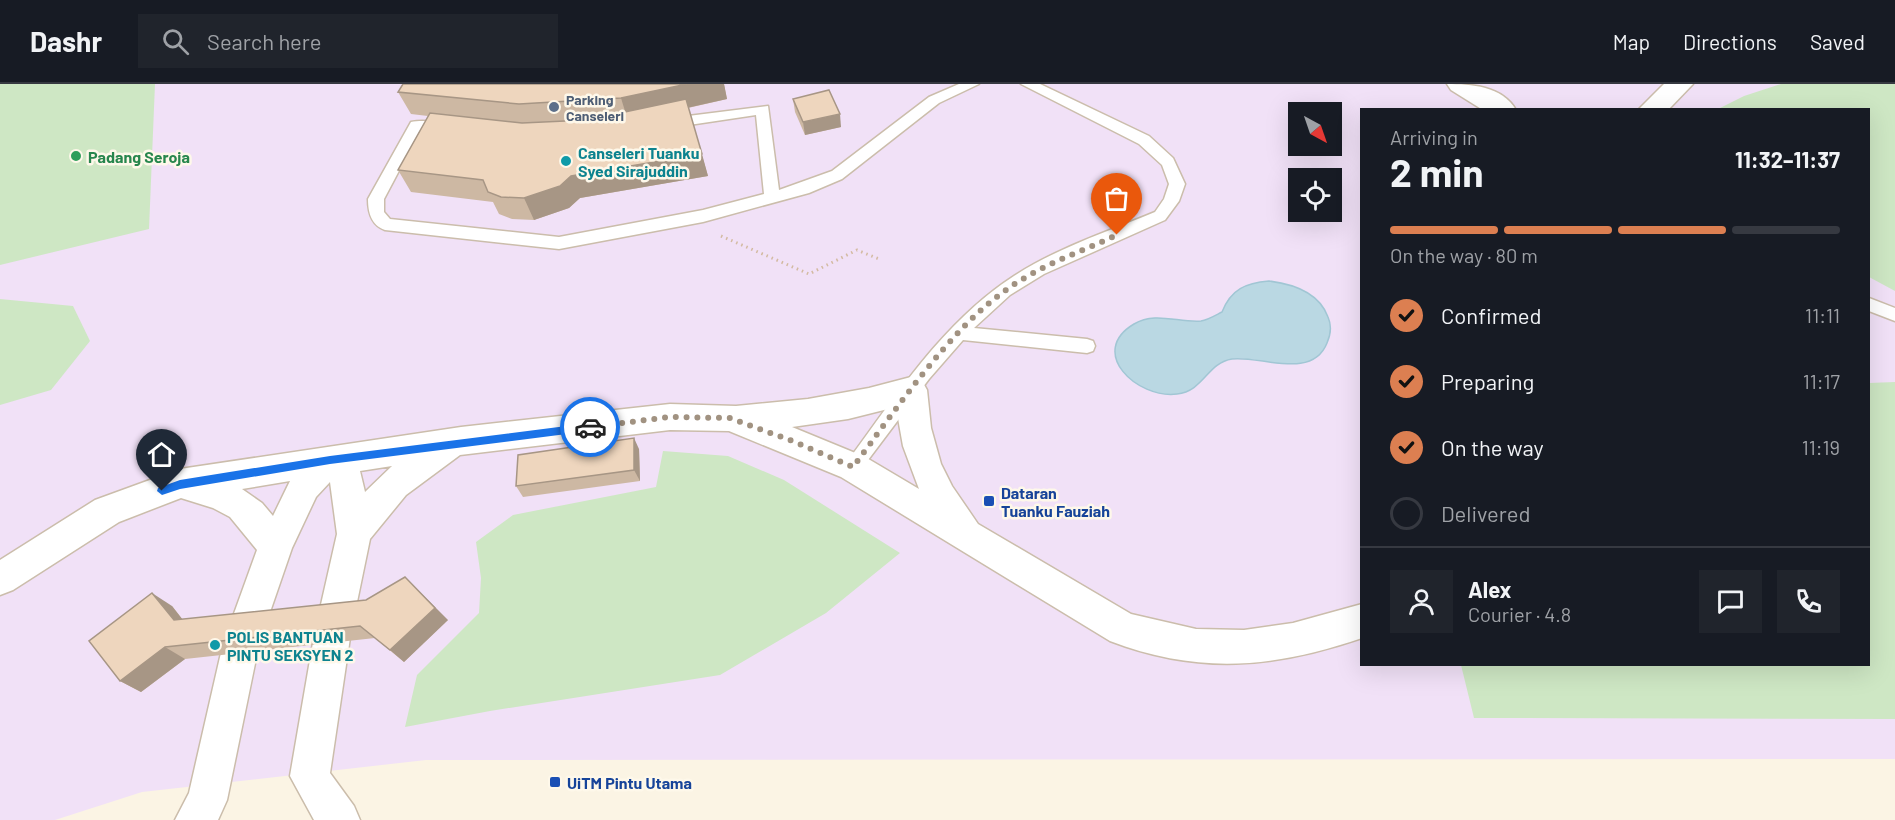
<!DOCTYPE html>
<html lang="en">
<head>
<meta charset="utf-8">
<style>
	:root { --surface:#171b24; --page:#20242c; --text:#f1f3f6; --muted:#9ea1a6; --line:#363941; --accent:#dc7f51 }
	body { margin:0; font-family:Barlow,sans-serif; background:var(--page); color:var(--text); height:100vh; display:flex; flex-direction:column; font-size:22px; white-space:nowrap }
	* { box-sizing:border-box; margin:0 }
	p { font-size:20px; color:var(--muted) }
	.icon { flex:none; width:33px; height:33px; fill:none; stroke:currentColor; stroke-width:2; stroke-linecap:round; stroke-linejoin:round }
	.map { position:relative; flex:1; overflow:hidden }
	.sheet { position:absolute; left:1360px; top:24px; width:510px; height:558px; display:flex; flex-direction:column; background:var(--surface); border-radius:0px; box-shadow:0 6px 24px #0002 }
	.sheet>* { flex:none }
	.needle { width:39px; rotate:140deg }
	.controls { position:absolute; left:1288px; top:18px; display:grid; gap:12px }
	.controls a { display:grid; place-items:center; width:54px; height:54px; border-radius:0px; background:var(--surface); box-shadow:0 6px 24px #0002; font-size:30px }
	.pin { position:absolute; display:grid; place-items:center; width:51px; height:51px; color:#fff; margin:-62px -26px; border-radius:50% 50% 50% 0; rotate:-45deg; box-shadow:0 0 6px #0007 }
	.pin .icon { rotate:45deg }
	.courier { position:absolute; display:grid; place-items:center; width:60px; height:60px; margin:-30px; border:4px solid #1a73e8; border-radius:50%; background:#fff; color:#222; box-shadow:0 2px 8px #0007 }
	.headline em { font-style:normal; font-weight:700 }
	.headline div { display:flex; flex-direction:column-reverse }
	.headline { display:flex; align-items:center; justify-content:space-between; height:102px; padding:0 30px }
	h1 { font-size:39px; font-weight:700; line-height:45px }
	.bar { display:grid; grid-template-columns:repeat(4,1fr); gap:9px 6px; align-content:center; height:72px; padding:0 30px }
	.bar i { height:8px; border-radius:4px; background:var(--line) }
	.bar .current { background:var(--accent) }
	.bar p { grid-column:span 4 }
	.line { display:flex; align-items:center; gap:15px; padding:0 30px; border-top:2px solid var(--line) }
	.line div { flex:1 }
	.round { display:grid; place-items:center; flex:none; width:63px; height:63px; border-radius:0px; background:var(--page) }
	ol { padding:0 30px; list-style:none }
	li { display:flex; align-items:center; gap:18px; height:66px }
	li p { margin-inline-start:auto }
	li .icon { padding:6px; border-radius:50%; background:var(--accent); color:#111; stroke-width:4 }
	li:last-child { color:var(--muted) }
	li i { width:33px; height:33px; border:3px solid var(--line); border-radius:50% }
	header { display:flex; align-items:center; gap:36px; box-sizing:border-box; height:84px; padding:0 30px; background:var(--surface); border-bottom:2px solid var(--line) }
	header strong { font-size:28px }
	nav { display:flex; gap:33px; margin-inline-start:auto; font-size:21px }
	.search { width:420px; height:54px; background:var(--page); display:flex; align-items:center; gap:15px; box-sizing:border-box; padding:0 21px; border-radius:0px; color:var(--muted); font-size:22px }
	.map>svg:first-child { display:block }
</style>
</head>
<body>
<header>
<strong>Dashr</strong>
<div class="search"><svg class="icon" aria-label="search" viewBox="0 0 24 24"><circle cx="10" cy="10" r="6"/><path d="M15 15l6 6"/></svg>Search here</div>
<nav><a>Map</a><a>Directions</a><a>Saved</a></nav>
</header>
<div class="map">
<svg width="1895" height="736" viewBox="0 0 1895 736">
	<rect width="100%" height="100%" fill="#fbf4e4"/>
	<!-- education -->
	<path fill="#f1e1f7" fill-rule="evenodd" d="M0,0h1895v675l-1469,1 -284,32 -87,28h-55zM1362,26h507v554h-507zM1299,28h33v34h-33zM1299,94h33v34h-33z"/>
	<!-- green -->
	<g fill="#cee7c4">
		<polygon points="0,0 155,0 149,145 0,181"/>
		<polygon points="1781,0 1895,0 1895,207 1869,193 1869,26 1718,25 1744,12"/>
		<polygon points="0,215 73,222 90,257 51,306 0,321"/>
		<polygon points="1895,298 1895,635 1474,634 1461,581 1869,580 1869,299"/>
		<polygon points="663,367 728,372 784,396 900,469 826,529 720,591 490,627 405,643 417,591 479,529 481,494 476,458 513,431 656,403"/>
	</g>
	<!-- water -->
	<path fill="#bad8e3" stroke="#a1c6d4" stroke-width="1.5" d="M1269,197c24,3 50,11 59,36 4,9 3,17 -1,26 -15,38 -68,12 -95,16 -25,4 -28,32 -55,35 -40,5 -90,-42 -43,-70 21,-13 45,-1 67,-3 7,-1 15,-6 21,-9 9,-23 24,-29 47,-31z"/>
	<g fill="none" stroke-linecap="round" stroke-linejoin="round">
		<!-- service casing -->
		<g stroke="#cbbdab" stroke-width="3">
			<g id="service">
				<path d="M959,0h20l-40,19 -97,76 -33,14 -106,29 -144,27 -174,-19c-14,-5 -17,-18 -17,-31l43,-77c11,-2 35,-1 42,7l-7,5 -26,-3 -36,68v13l6,7 169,18 144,-27 61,-16 -8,-79 -87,13 -5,-1 -2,-4 2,-4 104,-13 11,84 53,-19 97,-74z"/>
				<path d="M1021,0h19l109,52 24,22 12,26 -6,17 -14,19 -121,54 -34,21 -36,33 113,11 6,2 2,5 -2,5 -6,2 -124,-13 -34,39 -70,93 -6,3 -6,-3 -3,-5 3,-5c48,-65 97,-141 167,-186 43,-28 93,-44 141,-64l9,-13 5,-15 -7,-19 -23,-21z"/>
				<polygon points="1869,214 1895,224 1895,237 1869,227"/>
			</g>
		</g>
		<!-- minor casing -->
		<g stroke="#cbbdab" stroke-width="3">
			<path id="minor" d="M1447,0c24,0 55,2 69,26h-33l-32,-20z"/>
		</g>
		<!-- tertiary casing -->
		<g stroke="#cbbdab" stroke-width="3">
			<g id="tertiary">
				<polygon points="1664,0 1693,0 1668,26 1638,26"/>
				<path d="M911,293l11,4 5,9 4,38 10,36 11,22 26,38 153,90 65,15 48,1 49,-7 69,-19v34c-88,30 -163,37 -252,3l-269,-164 -112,-46 -59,-1 -210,25 -54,40 -36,44 -19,92 -21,142 24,33 6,14h-46l-24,-44 25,-145 22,-97 -7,-52 -14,15 -24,51 -33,96 -32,156 -9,20h-43l14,-27 34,-149 34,-94 -27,-33 -17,-9 -32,-10 -62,24 -106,68 -13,5v-35l95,-60 85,-31 281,-42 209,-23 66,2 72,-7 61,-11zM896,323l7,39 16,43 -54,-32 -73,-30 56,-8zM392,382l-27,26 -5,-21zM290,397l-17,35 -11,-13 -20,-14z"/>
			</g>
		</g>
		<!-- path -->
		<polyline stroke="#d3baa1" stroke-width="3" stroke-dasharray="1.5 4" stroke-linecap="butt" points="721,152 809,190 857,166 879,175"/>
		<!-- service -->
		<use href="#service" fill="#fff" fill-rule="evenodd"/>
		<!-- minor -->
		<use href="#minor" fill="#fff" fill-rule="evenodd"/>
		<!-- tertiary -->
		<use href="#tertiary" fill="#fff" fill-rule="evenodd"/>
	</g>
	<!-- wall -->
	<g fill="#cdb8a3">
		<polygon points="403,0 724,0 727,15 688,24 708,92 580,114 569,124 534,136 512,135 499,130 493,118 411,108 398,86 428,32 411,30 398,8"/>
		<polygon points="793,15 841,43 805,51 795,28"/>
		<polygon points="639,365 640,397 523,413 516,402"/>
		<polygon points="172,522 183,536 448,536 404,578 375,554 185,575 141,608 120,597"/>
	</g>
	<!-- shaded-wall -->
	<g fill="#a79685">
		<polygon points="687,0 724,0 727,15 628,37 621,14"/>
		<polygon points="840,30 841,43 805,51 803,38"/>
		<polygon points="702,70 708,92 580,114 569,124 534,136 524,114 571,92"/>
		<polygon points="634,354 639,365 640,397 634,386"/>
		<polygon points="405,493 448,536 404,578 390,566"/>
		<polygon points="152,509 172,522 193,549 174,536"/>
		<polygon points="165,563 185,575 141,608 120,597"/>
	</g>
	<!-- building -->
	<g fill="#eed6be" stroke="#a79685" stroke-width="1.5">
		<polygon points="403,0 687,0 621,14 519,20 398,8"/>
		<polygon points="829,6 840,30 803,38 793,15"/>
		<polygon points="686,15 702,70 571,92 560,102 524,114 501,113 488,108 483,96 398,86 430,29 522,39 587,36"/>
		<polygon points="634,354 634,386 516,402 518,371"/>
		<polygon points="405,493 435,524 390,566 360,542 165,563 120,597 89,557 152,509 174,536 366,516"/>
	</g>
	<!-- route -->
	<polygon fill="#1a73e8" points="590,339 594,343 590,347 330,380 180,405 162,411 157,407 158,404 180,396 330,372"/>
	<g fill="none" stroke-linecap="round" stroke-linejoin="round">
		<!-- done -->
		<path stroke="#a19281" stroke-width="6" stroke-dasharray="0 10.8" d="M590,343l80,-10 60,1 65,24 58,25c42,-56 96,-137 153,-177 33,-24 74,-38 111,-55"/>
	</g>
	<!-- markers -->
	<circle fill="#5c6f8a" stroke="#fef8ea" stroke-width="2" cx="554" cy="23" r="6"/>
	<circle fill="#2e9e5b" stroke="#fef8ea" stroke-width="2" cx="76" cy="72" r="6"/>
	<g fill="#0f9aa8" stroke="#fef8ea" stroke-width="2">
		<circle cx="566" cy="77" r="6"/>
		<circle cx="215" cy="561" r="6"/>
	</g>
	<g fill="#1a4fb4" stroke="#fef8ea" stroke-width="2">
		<rect x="983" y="411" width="12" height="12" rx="3"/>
		<rect x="549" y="692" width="12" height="12" rx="3"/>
	</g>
	<g text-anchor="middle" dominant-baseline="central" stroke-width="5" stroke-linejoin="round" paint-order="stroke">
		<!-- far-service labels -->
		<g font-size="14" font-weight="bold" fill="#4e5e75" stroke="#fef8ea" text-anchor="start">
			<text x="566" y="15">Parking<tspan x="566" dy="16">Canseleri</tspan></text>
		</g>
		<!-- culture labels -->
		<g font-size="16" font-weight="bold" fill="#0d838f" stroke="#fef8ea" text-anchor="start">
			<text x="578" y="68">Canseleri Tuanku<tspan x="578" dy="18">Syed Sirajuddin</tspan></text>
			<text x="227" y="552">POLIS BANTUAN<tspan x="227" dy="18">PINTU SEKSYEN 2</tspan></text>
		</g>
		<!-- leisure labels -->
		<g font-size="16" font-weight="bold" fill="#27864d" stroke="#fef8ea" text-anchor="start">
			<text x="88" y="72">Padang Seroja</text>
		</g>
		<!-- transit labels -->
		<g font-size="16" font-weight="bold" fill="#164399" stroke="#fef8ea" text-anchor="start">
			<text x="1001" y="408">Dataran<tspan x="1001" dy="18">Tuanku Fauziah</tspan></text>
			<text x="567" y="698">UiTM Pintu Utama</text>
		</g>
	</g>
</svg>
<div class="controls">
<a><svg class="needle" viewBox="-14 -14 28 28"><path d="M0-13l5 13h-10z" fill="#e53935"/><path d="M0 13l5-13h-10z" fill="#9ea1a6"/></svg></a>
<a><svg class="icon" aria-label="locate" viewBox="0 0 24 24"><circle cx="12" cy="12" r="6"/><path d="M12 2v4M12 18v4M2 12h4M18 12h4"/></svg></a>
</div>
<div class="pin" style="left:1117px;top:151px;background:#ea580c"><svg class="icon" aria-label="bag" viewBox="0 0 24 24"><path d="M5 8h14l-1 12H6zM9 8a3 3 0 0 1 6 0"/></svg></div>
<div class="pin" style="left:162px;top:407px;background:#1f2937"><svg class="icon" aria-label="home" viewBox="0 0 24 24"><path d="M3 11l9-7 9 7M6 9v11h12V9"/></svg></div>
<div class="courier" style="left:590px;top:343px"><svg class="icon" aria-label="car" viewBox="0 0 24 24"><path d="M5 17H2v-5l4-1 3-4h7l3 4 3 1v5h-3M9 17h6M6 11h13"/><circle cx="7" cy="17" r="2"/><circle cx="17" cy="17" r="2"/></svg></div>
<section class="sheet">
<div class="headline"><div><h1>2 min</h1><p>Arriving in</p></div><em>11:32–11:37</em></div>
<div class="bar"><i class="current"></i><i class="current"></i><i class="current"></i><i></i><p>On the way · 80 m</p></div>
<ol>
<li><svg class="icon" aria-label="check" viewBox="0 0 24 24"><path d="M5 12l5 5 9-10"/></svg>Confirmed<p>11:11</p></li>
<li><svg class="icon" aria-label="check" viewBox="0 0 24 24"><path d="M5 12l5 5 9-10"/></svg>Preparing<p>11:17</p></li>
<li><svg class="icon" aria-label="check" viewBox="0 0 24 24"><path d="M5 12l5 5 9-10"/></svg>On the way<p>11:19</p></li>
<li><i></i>Delivered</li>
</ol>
<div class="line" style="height:108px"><a class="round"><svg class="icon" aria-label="person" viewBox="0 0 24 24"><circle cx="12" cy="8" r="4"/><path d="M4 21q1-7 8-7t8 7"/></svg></a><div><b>Alex</b><p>Courier · 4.8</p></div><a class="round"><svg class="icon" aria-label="chat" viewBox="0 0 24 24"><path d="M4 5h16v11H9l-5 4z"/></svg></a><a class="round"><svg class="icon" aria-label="phone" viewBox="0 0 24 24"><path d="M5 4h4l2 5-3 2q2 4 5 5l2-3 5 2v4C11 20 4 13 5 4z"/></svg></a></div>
</section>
</div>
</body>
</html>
